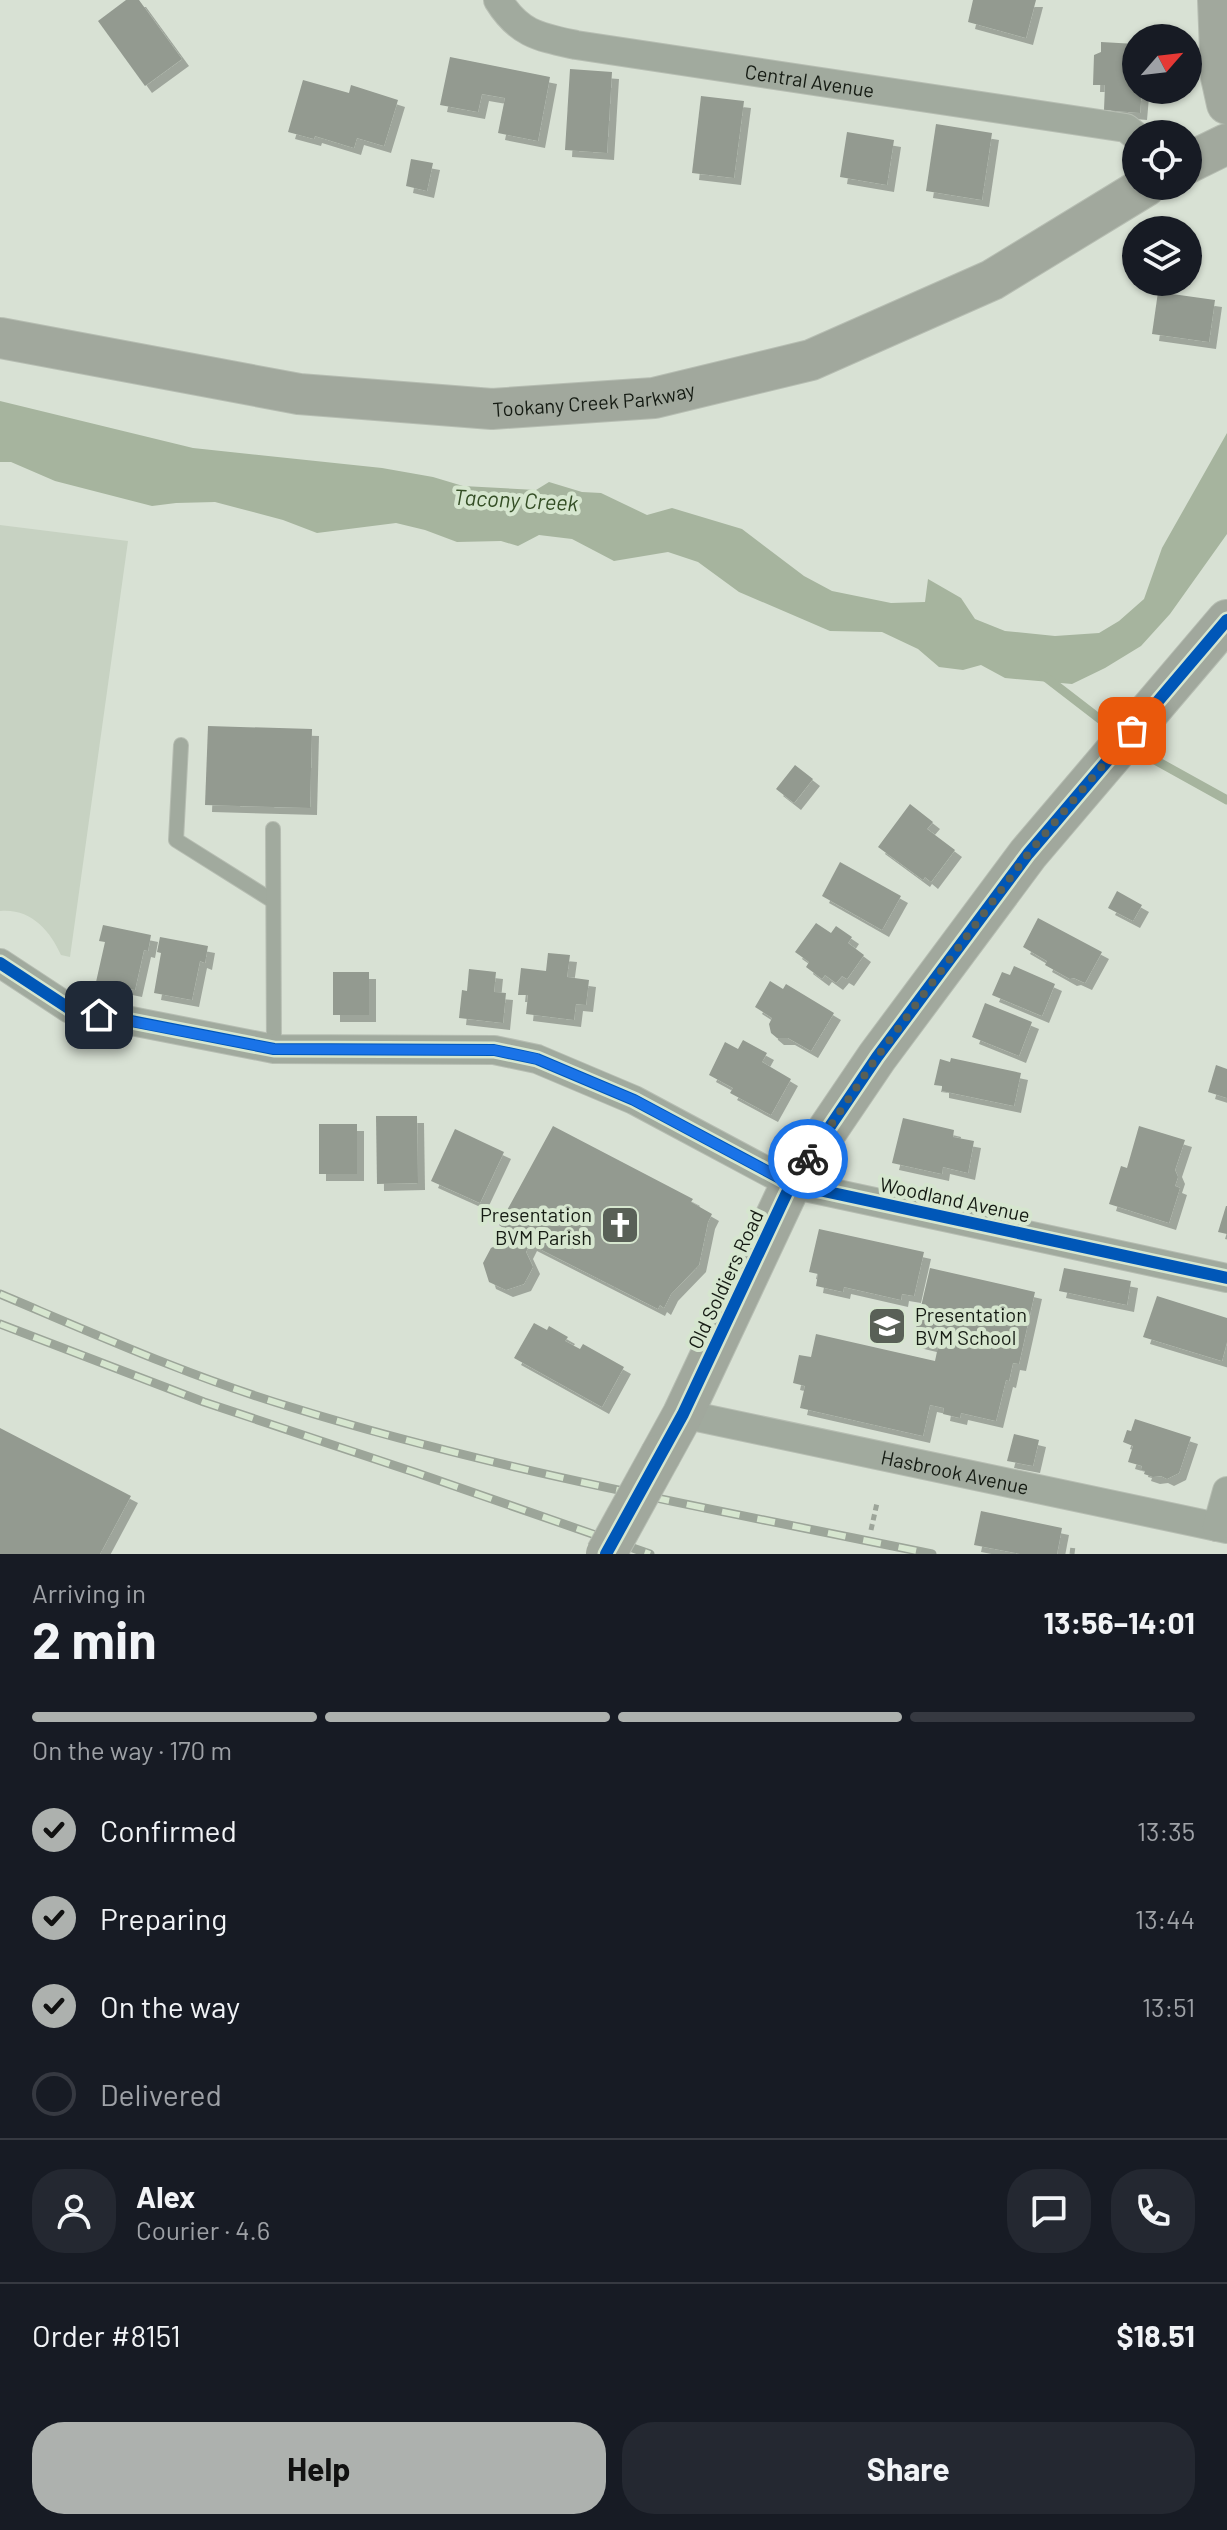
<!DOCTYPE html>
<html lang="en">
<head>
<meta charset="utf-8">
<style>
	:root { --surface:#171b24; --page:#242831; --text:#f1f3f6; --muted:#9ea1a6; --line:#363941; --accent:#adb1ae }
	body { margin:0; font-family:Barlow,sans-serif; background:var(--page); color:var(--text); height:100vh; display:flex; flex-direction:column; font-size:30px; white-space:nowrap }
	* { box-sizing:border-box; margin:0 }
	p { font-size:26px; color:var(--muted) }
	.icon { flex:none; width:44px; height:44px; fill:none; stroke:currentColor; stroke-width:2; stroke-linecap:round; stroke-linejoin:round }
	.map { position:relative; height:1554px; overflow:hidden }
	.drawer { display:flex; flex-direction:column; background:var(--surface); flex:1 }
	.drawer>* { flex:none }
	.needle { width:52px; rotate:62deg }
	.controls { position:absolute; left:1122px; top:24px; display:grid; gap:16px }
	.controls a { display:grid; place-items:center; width:80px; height:80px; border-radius:50%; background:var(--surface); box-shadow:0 2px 6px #0004; font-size:40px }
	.pin { position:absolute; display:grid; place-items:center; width:68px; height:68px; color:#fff; margin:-34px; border-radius:16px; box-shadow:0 4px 12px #0006 }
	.courier { position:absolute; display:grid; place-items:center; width:80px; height:80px; margin:-40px; border:6px solid #1a73e8; border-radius:50%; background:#fff; color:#222; box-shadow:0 2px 10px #0007 }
	.head em { font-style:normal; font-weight:700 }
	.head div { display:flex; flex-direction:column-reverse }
	.head { display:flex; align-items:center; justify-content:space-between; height:136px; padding:0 32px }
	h1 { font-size:52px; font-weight:700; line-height:60px }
	.bar { display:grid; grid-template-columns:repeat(4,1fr); gap:12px 8px; align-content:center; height:96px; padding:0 32px }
	.bar i { height:10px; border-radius:6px; background:var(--line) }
	.bar .current { background:var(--accent) }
	.bar p { grid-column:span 4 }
	.line { display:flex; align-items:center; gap:20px; padding:0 32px; border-top:2px solid var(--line) }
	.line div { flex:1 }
	.round { display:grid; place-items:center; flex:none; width:84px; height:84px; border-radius:32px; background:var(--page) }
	ol { padding:0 32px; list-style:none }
	li { display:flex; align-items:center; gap:24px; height:88px }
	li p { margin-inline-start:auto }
	li .icon { padding:8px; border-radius:50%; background:var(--accent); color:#111; stroke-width:4 }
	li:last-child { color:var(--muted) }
	li i { width:44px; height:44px; border:4px solid var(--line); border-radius:50% }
	.action { display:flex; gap:16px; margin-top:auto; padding:16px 32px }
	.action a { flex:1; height:92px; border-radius:32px; background:var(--accent); color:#111; font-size:32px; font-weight:700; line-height:92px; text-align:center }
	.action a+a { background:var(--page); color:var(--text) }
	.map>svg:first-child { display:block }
</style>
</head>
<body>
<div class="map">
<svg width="1227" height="1554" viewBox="0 0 1227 1554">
	<defs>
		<filter id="shadow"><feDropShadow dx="7" dy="7" stdDeviation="0" flood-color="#0004"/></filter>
	</defs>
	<rect width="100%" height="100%" fill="#d8e1d4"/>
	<!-- green -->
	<path fill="#c7d2c2" d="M0,525l128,16 -58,416 -9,-2c-11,-25 -31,-47 -61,-44z"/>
	<!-- water -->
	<polygon fill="#a6b49e" points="0,401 193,448 382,468 433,477 463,486 536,490 549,482 582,492 601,493 647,515 672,508 742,529 804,576 832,591 891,603 925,602 928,579 961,598 975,619 1005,631 1055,636 1099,633 1119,621 1144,599 1162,548 1227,433 1227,534 1170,614 1141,646 1105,668 1072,684 1005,678 981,665 963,670 939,667 918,649 882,632 830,631 739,592 698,562 668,552 614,561 572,539 539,535 518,546 501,541 457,542 425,530 396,523 317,533 283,520 215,502 176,503 152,506 55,481 11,462 0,462"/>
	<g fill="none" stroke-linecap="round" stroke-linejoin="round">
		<!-- stream -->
		<g stroke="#a6b49e" stroke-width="9">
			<polyline points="1044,676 1118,733"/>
			<polyline points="1133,744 1155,760 1227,800"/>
		</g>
	</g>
	<!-- building -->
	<g fill="#939a90" filter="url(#shadow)">
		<polygon points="126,0 139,0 182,59 145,86 98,21"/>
		<polygon points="973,0 1036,0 1026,38 968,22"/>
		<polygon points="1101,42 1136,44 1136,90 1142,90 1140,113 1104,110 1105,85 1093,85 1094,55 1101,52"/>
		<polygon points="450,57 550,77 538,141 498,133 505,98 482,94 478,112 440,105"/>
		<polygon points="570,69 612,72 607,153 565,150"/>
		<polygon points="303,80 349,93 351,85 398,100 384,146 357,138 354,148 315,136 314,139 288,132"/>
		<polygon points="701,96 744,101 734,178 692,173"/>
		<polygon points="936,124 992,133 982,200 926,191"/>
		<polygon points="847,132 894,140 887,185 840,177"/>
		<polygon points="411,159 433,163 427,191 406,186"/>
		<polygon points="1158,292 1215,300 1209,342 1152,334"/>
		<polygon points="208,726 312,729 310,808 205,805"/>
		<polygon points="795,765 813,779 794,803 776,789"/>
		<polygon points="910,804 933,822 927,829 955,850 931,882 925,877 923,880 878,847"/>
		<polygon points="840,862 901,896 882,930 822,896"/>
		<polygon points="1117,891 1142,905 1133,921 1108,908"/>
		<polygon points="1038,918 1102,952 1085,983 1074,978 1070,979 1045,965 1047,961 1023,947"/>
		<polygon points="816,923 831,933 836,926 852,937 848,943 864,955 847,979 842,976 836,983 825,975 822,979 806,967 809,962 795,952"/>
		<polygon points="103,925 151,935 148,951 144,950 135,990 96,982 105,942 99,941"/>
		<polygon points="160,937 208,946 205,963 200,961 192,1000 154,993 161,953 157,952"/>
		<polygon points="548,953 570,955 567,977 589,980 586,1005 576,1004 574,1020 526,1014 528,995 518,995 521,968 546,971"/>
		<polygon points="1014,966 1055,984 1042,1016 992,995 1002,972 1010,975"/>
		<polygon points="469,969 496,972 494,992 506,993 503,1023 459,1018 462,990 467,991"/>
		<rect x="333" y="972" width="36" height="43"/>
		<polygon points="770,981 783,989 786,984 834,1013 811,1051 788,1038 777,1038 771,1033 769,1024 772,1018 755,1007"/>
		<polygon points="985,1003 1032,1022 1019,1056 972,1037"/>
		<polygon points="743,1040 767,1053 762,1062 791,1079 771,1115 730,1093 733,1088 709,1075 725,1042 738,1049"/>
		<polygon points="951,1058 1021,1073 1014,1106 942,1091 942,1086 934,1085 940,1059 950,1062"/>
		<polygon points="1216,1065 1227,1069 1227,1098 1208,1092"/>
		<polygon points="376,1116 417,1116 418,1183 377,1184"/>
		<polygon points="903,1118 954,1130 953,1137 974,1141 968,1173 943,1167 942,1174 892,1163"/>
		<rect x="319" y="1124" width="38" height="50"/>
		<polygon points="553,1126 693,1199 691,1202 712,1214 708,1222 699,1265 671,1294 664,1308 660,1305 658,1309 530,1244 526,1252 533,1267 524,1284 506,1290 489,1282 483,1263 491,1248 499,1244 506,1230 499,1225"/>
		<polygon points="1139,1126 1185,1140 1175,1170 1178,1177 1175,1186 1180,1188 1169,1223 1109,1204 1121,1166 1127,1168"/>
		<polygon points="455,1129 504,1152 480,1203 431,1181"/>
		<polygon points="1226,1206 1227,1206 1227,1234 1218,1232"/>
		<polygon points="819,1229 924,1252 914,1296 902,1294 901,1300 844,1287 843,1292 816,1286 818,1274 809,1272"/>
		<polygon points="930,1268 1035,1292 1019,1364 1013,1363 1009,1381 1006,1380 996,1421 961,1413 960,1418 943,1414 944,1408 930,1405 923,1436 800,1408 805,1386 793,1383 799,1355 811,1357 816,1334 935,1361 938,1347 913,1341"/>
		<polygon points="1064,1268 1131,1281 1127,1305 1059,1291"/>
		<polygon points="1157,1296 1227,1318 1227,1342 1222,1361 1143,1337"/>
		<polygon points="534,1323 547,1330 549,1326 568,1337 565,1341 580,1349 583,1344 624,1367 602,1407 514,1358"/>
		<polygon points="1135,1419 1191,1437 1179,1473 1167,1479 1161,1476 1153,1477 1144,1474 1145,1471 1141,1470 1142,1466 1128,1462 1133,1446 1123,1442 1127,1430 1131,1431"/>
		<polygon points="0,1428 131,1496 100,1554 0,1554"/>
		<polygon points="1014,1434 1039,1440 1033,1466 1007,1461"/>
		<polygon points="981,1511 1062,1528 1057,1554 1020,1554 974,1545"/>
	</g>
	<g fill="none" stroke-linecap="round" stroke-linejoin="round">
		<!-- lane casing -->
		<g stroke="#b6bdb2" stroke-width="16">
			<g id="lane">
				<polyline points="181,745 176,840 273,901"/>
				<polyline points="273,829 274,1049"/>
			</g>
		</g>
		<!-- street casing -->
		<g stroke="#b6bdb2" stroke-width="30">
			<g id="street">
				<path id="s1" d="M498,0c21,34 41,37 78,45l550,83 10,8"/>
				<polyline points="0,963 70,1009 274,1049 494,1050 537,1059 634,1100 791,1184 1227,1278"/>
				<path id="s2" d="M683,1414l544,115"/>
				<polyline points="1217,1527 1227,1491"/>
			</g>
		</g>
		<!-- secondary casing -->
		<g stroke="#b6bdb2" stroke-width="42">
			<g id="secondary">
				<polyline points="1218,0 1221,77 1227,104"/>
				<polyline points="1188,163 1227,144"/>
				<path id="s3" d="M0,338l299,56 193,15 162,-11 157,-38 181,-80 154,-94"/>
				<polyline points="661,1454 683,1414 791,1184 877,1057 1028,854 1227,620"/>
			</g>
		</g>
		<!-- path -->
		<g stroke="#9da59a" stroke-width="5" stroke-dasharray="6 4" stroke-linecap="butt">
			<polyline points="871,1530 877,1503"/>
			<polyline points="1072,1554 1073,1546"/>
		</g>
		<!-- lane -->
		<use href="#lane" stroke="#a1aa9e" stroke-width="14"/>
		<!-- street -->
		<use href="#street" stroke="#a1aa9e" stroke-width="28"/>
		<!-- secondary -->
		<use href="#secondary" stroke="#a1a89d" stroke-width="40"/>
		<!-- rail casing -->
		<g stroke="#9ca599" stroke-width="9">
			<g id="rail">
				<path d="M0,1294c97,41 193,84 294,114 208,64 425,102 638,146"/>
				<polyline points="0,1324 204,1402 417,1473 650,1554"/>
			</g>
		</g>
		<!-- rail -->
		<use href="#rail" stroke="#d6e6cf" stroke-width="6" stroke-dasharray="18" stroke-linecap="butt"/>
		<!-- secondary-bridge casing -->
		<g stroke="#b6bdb2" stroke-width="42" stroke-linecap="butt">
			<polyline id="secondary-bridge" points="606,1554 661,1454"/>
		</g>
		<!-- secondary-bridge -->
		<use href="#secondary-bridge" stroke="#a1a89d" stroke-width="40"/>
		<!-- cycleway casing -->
		<g stroke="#d6e6cf" stroke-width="17">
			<g id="cycleway">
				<polyline points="0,963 70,1009 274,1049 494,1050 537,1059 634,1100 791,1184 1227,1278"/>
				<polyline points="606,1554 683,1414 791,1184 877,1057 1028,854 1227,620"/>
			</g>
		</g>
		<!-- cycleway -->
		<use href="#cycleway" stroke="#0057b8" stroke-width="12"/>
	</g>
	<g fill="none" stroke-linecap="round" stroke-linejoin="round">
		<!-- done -->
		<polyline stroke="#596057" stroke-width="8" stroke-dasharray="0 14.4" points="808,1159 877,1057 1028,854 1132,731"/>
		<!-- route -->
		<polyline stroke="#1a73e8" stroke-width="10" points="99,1015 274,1049 494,1050 537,1059 634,1100 791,1184 808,1159"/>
	</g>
	<!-- icons -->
	<defs>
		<g id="church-square" transform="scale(2)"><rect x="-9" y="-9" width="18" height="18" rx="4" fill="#596057" stroke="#d6e6cf"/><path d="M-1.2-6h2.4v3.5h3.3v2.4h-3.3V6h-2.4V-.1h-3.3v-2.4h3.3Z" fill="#fff"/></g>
		<g id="school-square" transform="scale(2)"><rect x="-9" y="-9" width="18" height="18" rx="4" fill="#596057" stroke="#d6e6cf"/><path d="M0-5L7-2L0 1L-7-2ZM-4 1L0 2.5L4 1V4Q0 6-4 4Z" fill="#fff"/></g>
	</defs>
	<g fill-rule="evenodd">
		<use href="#church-square" x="620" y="1225"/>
		<use href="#school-square" x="887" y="1326"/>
	</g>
	<g text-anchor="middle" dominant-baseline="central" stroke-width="8" stroke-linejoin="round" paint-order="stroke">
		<!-- street labels -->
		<g font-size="20" fill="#151b13" stroke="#d6e6cf">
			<text stroke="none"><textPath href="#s1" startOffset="330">Central Avenue</textPath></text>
			<text stroke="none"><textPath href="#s3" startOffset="600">Tookany Creek Parkway</textPath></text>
			<text transform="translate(955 1199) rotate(12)">Woodland Avenue</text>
			<text transform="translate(725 1279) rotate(-65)">Old Soldiers Road</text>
			<text stroke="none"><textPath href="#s2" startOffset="278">Hasbrook Avenue</textPath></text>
		</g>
		<!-- poi labels -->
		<g font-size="20" fill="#151b13" stroke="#d6e6cf" text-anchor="end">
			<text x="592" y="1214">Presentation<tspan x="592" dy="23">BVM Parish</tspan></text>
			<text x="915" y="1314" text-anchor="start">Presentation<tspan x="915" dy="23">BVM School</tspan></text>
		</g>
		<!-- water labels -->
		<g font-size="22" font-style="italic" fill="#344e25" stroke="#d6e6cf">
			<text transform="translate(516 499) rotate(3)">Tacony Creek</text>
		</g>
	</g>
</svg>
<div class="controls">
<a><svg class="needle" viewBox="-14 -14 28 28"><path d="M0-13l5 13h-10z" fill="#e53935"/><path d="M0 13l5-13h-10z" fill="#9ea1a6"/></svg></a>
<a><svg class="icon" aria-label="locate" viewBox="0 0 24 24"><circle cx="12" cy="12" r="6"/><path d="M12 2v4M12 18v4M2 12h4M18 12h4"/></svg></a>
<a><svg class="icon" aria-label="layers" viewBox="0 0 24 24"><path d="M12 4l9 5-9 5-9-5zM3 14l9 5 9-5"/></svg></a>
</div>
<div class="pin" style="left:1132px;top:731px;background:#ea580c"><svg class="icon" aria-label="bag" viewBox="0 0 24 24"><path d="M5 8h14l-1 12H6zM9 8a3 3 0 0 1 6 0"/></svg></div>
<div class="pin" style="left:99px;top:1015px;background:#1f2937"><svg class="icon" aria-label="home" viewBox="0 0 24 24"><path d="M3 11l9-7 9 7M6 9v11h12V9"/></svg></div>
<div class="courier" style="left:808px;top:1159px"><svg class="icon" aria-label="bike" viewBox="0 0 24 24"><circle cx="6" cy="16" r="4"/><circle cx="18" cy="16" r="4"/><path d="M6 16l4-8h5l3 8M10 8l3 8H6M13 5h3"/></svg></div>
</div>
<section class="drawer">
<div class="head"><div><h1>2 min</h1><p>Arriving in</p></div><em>13:56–14:01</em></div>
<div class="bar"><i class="current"></i><i class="current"></i><i class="current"></i><i></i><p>On the way · 170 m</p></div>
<ol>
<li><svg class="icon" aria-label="check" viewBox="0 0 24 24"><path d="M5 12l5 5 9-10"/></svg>Confirmed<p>13:35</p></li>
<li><svg class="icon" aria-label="check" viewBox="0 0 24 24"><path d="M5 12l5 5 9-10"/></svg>Preparing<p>13:44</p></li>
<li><svg class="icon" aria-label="check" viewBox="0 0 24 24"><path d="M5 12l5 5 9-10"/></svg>On the way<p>13:51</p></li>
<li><i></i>Delivered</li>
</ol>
<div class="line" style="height:144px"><a class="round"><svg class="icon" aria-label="person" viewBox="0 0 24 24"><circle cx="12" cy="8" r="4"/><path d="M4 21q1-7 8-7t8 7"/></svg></a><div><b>Alex</b><p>Courier · 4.6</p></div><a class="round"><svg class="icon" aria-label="chat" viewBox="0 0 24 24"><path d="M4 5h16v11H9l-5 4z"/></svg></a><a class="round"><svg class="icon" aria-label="phone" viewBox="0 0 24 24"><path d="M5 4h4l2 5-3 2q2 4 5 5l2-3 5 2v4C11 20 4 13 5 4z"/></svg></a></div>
<div class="line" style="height:104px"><div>Order #8151</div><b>$18.51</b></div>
<div class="action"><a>Help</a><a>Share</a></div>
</section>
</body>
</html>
